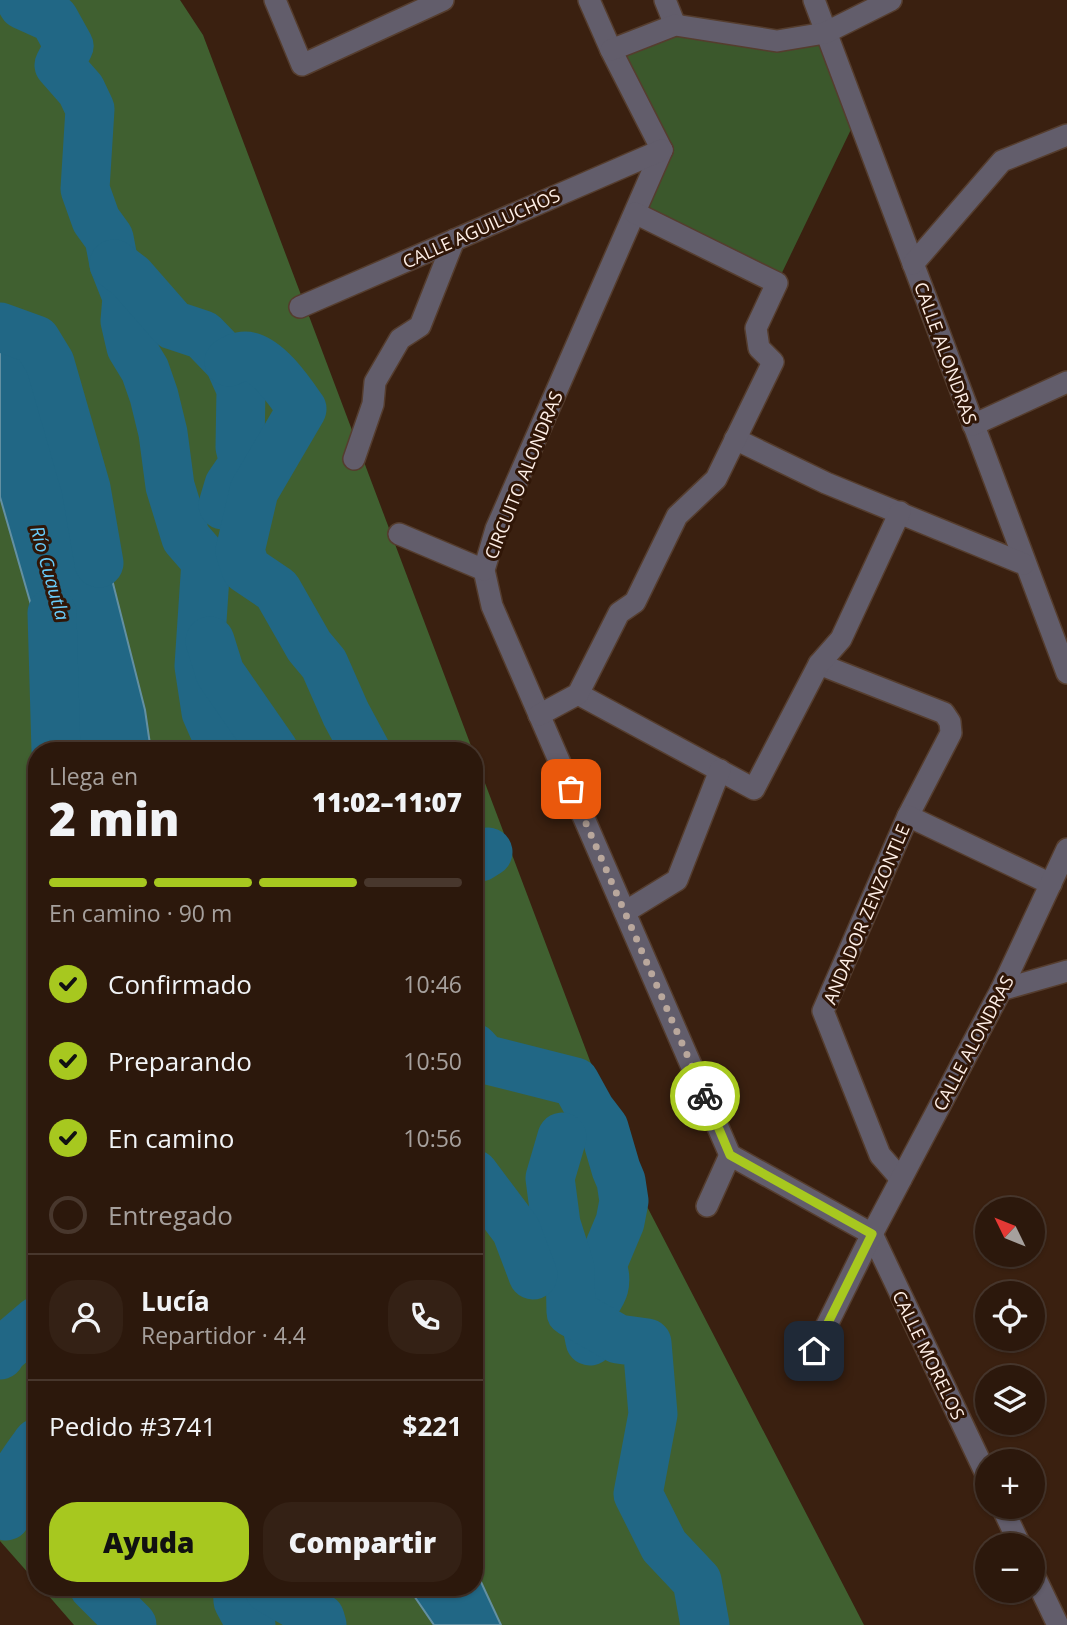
<!DOCTYPE html>
<html lang="es">
<head>
<meta charset="utf-8">
<style>
	:root { --surface:#2c180c; --page:#342115; --text:#f1f3f6; --muted:#a6a09d; --line:#48372d; --accent:#a7c81f }
	body { margin:0; font-family:"Open Sans",sans-serif; background:var(--page); color:var(--text); height:100vh; display:flex; flex-direction:column; font-size:26px; white-space:nowrap }
	* { box-sizing:border-box; margin:0 }
	p { font-size:23px; color:var(--muted) }
	.icon { flex:none; width:38px; height:38px; fill:none; stroke:currentColor; stroke-width:2; stroke-linecap:round; stroke-linejoin:round }
	.map { position:relative; flex:1; overflow:hidden }
	.details { position:absolute; left:28px; top:742px; width:455px; height:854px; display:flex; flex-direction:column; background:var(--surface); border-radius:28px; box-shadow:0 2px 5px #0004,0 0 0 2px var(--line) }
	.details>* { flex:none }
	.needle { width:46px; rotate:313deg }
	.tools { position:absolute; left:975px; top:1197px; display:grid; gap:14px }
	.tools a { display:grid; place-items:center; width:70px; height:70px; border-radius:50%; background:var(--surface); box-shadow:0 2px 5px #0004,0 0 0 2px var(--line); font-size:35px }
	.pin { position:absolute; display:grid; place-items:center; width:60px; height:60px; color:#fff; margin:-30px; border-radius:14px; box-shadow:0 4px 10px #0006 }
	.courier { position:absolute; display:grid; place-items:center; width:70px; height:70px; margin:-35px; border:5px solid #a7c81f; border-radius:50%; background:#fff; color:#222; box-shadow:0 2px 9px #0007 }
	.head em { font-style:normal; font-weight:800 }
	.head div { display:flex; flex-direction:column-reverse }
	.head { display:flex; align-items:center; justify-content:space-between; height:119px; padding:0 21px }
	h1 { font-size:46px; font-weight:800; line-height:52px }
	.bar { display:grid; grid-template-columns:repeat(4,1fr); gap:10px 7px; align-content:center; height:84px; padding:0 21px }
	.bar i { height:9px; border-radius:5px; background:var(--line) }
	.bar .active { background:var(--accent) }
	.bar p { grid-column:span 4 }
	.line { display:flex; align-items:center; gap:18px; padding:0 21px; border-top:2px solid var(--line) }
	.line div { flex:1 }
	.round { display:grid; place-items:center; flex:none; width:74px; height:74px; border-radius:28px; background:var(--page) }
	ol { padding:0 21px; list-style:none }
	li { display:flex; align-items:center; gap:21px; height:77px }
	li p { margin-inline-start:auto }
	li .icon { padding:7px; border-radius:50%; background:var(--accent); color:#111; stroke-width:4 }
	li:last-child { color:var(--muted) }
	li i { width:38px; height:38px; border:4px solid var(--line); border-radius:50% }
	.button { display:flex; gap:14px; margin-top:auto; padding:14px 21px }
	.button a { flex:1; height:80px; border-radius:28px; background:var(--accent); color:#111; font-size:28px; font-weight:800; line-height:80px; text-align:center }
	.button a+a { background:var(--page); color:var(--text) }
	.map>svg:first-child { display:block }
</style>
</head>
<body>
<div class="map">
<svg width="1067" height="1625" viewBox="0 0 1067 1625">
	<rect width="100%" height="100%" fill="#3a2010"/>
	<!-- green -->
	<polygon fill="#3b582c" points="675,25 777,41 825,33 857,117 777,283 635,213 662,149 611,50"/>
	<!-- forest -->
	<g fill="#406030">
		<polygon points="0,0 180,0 203,35 473,751 37,751 37,1583 0,1541"/>
		<polygon points="474,754 640,1193 864,1625 74,1625 41,1587 474,1587"/>
	</g>
	<!-- water -->
	<g fill="#216785" stroke="#6390a2" stroke-width="2">
		<polygon points="0,314 17,344 96,516 145,710 151,751 73,751 0,497"/>
		<polygon points="474,1567 501,1625 434,1625 408,1587 474,1587"/>
	</g>
	<g fill="none" stroke-linecap="round" stroke-linejoin="round">
		<!-- river -->
		<g stroke="#216785" stroke-width="49">
			<polyline points="20,0 23,5 54,19 69,46 59,65 81,90 90,109 85,189 96,220 109,238 114,264 127,297 125,321 131,347 145,370 154,396 163,433 170,486 186,538 206,561 199,666 206,712 223,751"/>
			<polyline points="114,264 131,277 173,325 203,335 229,362 241,389 240,447 244,463 229,485 223,505"/>
			<polyline points="0,327 36,340 50,363 86,488 99,563"/>
			<path d="M229,362c5,-3 10,-6 16,-6 21,0 46,37 57,53l-48,82 -14,60 6,18 31,21 32,56 15,18 22,50 20,37"/>
			<polyline points="52,613 56,751"/>
			<polyline points="210,641 220,673 274,751"/>
			<polyline points="474,857 480,857 488,852"/>
			<path d="M474,1048l10,11 91,23 16,29 13,17 12,41 5,12 3,20 -4,21 -18,43c11,31 -13,35 -15,58 0,6 2,12 3,18"/>
			<polyline points="562,1137 550,1178 556,1224 570,1268 571,1312 618,1339 647,1343 653,1414 638,1494 664,1546 697,1581 705,1625"/>
			<polyline points="474,1174 516,1230 533,1275"/>
			<polyline points="0,1355 2,1351 37,1321"/>
			<path d="M6,1516c-6,-26 17,-53 31,-73"/>
			<polyline points="94,1587 132,1625"/>
			<polyline points="237,1587 238,1601 251,1625"/>
			<polyline points="269,1589 320,1618 322,1625"/>
		</g>
		<!-- minor casing -->
		<g stroke="#553d2e" stroke-width="24">
			<g id="minor">
				<polyline points="275,0 302,65 443,0"/>
				<polyline points="589,0 611,50 662,150"/>
				<polyline points="665,0 675,25"/>
				<polyline points="814,0 1067,673"/>
				<polyline points="611,50 675,25 777,41 825,33 891,0"/>
				<polyline points="662,150 496,529 484,570 492,606 730,1155 872,1234"/>
				<polyline points="913,264 1002,161 1067,135"/>
				<polyline points="300,307 662,150"/>
				<polyline points="973,425 1067,382"/>
				<polyline points="735,439 826,483 1024,564"/>
				<polyline points="354,459 373,404 375,382 400,339 420,326 454,240"/>
				<polyline points="399,534 484,570"/>
				<polyline points="819,664 944,713 950,722 951,733 908,816 823,1011 880,1155 901,1179"/>
				<polyline points="578,694 754,789 819,664 841,639 900,512"/>
				<polyline points="539,715 578,694 619,613 635,602 677,516 716,479 773,362 759,348 756,328 777,283 635,213"/>
				<polyline points="908,816 1051,884"/>
				<polyline points="625,912 677,880 720,770"/>
				<polyline points="1001,990 1067,971"/>
				<polyline points="707,1206 730,1155"/>
				<polyline points="872,1234 987,1476"/>
				<polyline points="814,1351 872,1234 1001,990 1067,849"/>
				<polyline points="1002,1507 1020,1545"/>
				<polyline points="1032,1571 1058,1625"/>
			</g>
		</g>
		<!-- minor -->
		<use href="#minor" stroke="#625d6b" stroke-width="21"/>
	</g>
	<g fill="none" stroke-linecap="round" stroke-linejoin="round">
		<!-- done -->
		<polyline stroke="#b9a79c" stroke-width="7" stroke-dasharray="0 12.6" points="571,789 705,1096"/>
		<!-- route -->
		<polyline stroke="#a7c81f" stroke-width="9" points="705,1096 730,1155 872,1234 814,1351"/>
	</g>
	<g text-anchor="middle" dominant-baseline="central" stroke-width="6" stroke-linejoin="round" paint-order="stroke">
		<!-- street labels -->
		<g font-size="18" fill="#feefe7" stroke="#301607">
			<text transform="translate(481 228) rotate(-24)">CALLE AGUILUCHOS</text>
			<text transform="translate(946 353) rotate(70)">CALLE ALONDRAS</text>
			<text transform="translate(523 475) rotate(-68)">CIRCUITO ALONDRAS</text>
			<text transform="translate(866 914) rotate(-67)">ANDADOR ZENZONTLE</text>
			<text transform="translate(973 1043) rotate(-62)">CALLE ALONDRAS</text>
			<text transform="translate(929 1355) rotate(64)">CALLE MORELOS</text>
		</g>
		<!-- water labels -->
		<g font-size="19" font-style="italic" fill="#69ccfa" stroke="#301607">
			<text transform="translate(50 573) rotate(74)">Río Cuautla</text>
		</g>
	</g>
</svg>
<div class="tools">
<a><svg class="needle" viewBox="-14 -14 28 28"><path d="M0-13l5 13h-10z" fill="#e53935"/><path d="M0 13l5-13h-10z" fill="#a6a09d"/></svg></a>
<a><svg class="icon" aria-label="locate" viewBox="0 0 24 24"><circle cx="12" cy="12" r="6"/><path d="M12 2v4M12 18v4M2 12h4M18 12h4"/></svg></a>
<a><svg class="icon" aria-label="layers" viewBox="0 0 24 24"><path d="M12 4l9 5-9 5-9-5zM3 14l9 5 9-5"/></svg></a>
<a>+</a>
<a>−</a>
</div>
<div class="pin" style="left:571px;top:789px;background:#ea580c"><svg class="icon" aria-label="bag" viewBox="0 0 24 24"><path d="M5 8h14l-1 12H6zM9 8a3 3 0 0 1 6 0"/></svg></div>
<div class="pin" style="left:814px;top:1351px;background:#1f2937"><svg class="icon" aria-label="home" viewBox="0 0 24 24"><path d="M3 11l9-7 9 7M6 9v11h12V9"/></svg></div>
<div class="courier" style="left:705px;top:1096px"><svg class="icon" aria-label="bike" viewBox="0 0 24 24"><circle cx="6" cy="16" r="4"/><circle cx="18" cy="16" r="4"/><path d="M6 16l4-8h5l3 8M10 8l3 8H6M13 5h3"/></svg></div>
<section class="details">
<div class="head"><div><h1>2 min</h1><p>Llega en</p></div><em>11:02–11:07</em></div>
<div class="bar"><i class="active"></i><i class="active"></i><i class="active"></i><i></i><p>En camino · 90 m</p></div>
<ol>
<li><svg class="icon" aria-label="check" viewBox="0 0 24 24"><path d="M5 12l5 5 9-10"/></svg>Confirmado<p>10:46</p></li>
<li><svg class="icon" aria-label="check" viewBox="0 0 24 24"><path d="M5 12l5 5 9-10"/></svg>Preparando<p>10:50</p></li>
<li><svg class="icon" aria-label="check" viewBox="0 0 24 24"><path d="M5 12l5 5 9-10"/></svg>En camino<p>10:56</p></li>
<li><i></i>Entregado</li>
</ol>
<div class="line" style="height:126px"><a class="round"><svg class="icon" aria-label="person" viewBox="0 0 24 24"><circle cx="12" cy="8" r="4"/><path d="M4 21q1-7 8-7t8 7"/></svg></a><div><b>Lucía</b><p>Repartidor · 4.4</p></div><a class="round"><svg class="icon" aria-label="phone" viewBox="0 0 24 24"><path d="M5 4h4l2 5-3 2q2 4 5 5l2-3 5 2v4C11 20 4 13 5 4z"/></svg></a></div>
<div class="line" style="height:91px"><div>Pedido #3741</div><b>$221</b></div>
<div class="button"><a>Ayuda</a><a>Compartir</a></div>
</section>
</div>
</body>
</html>
